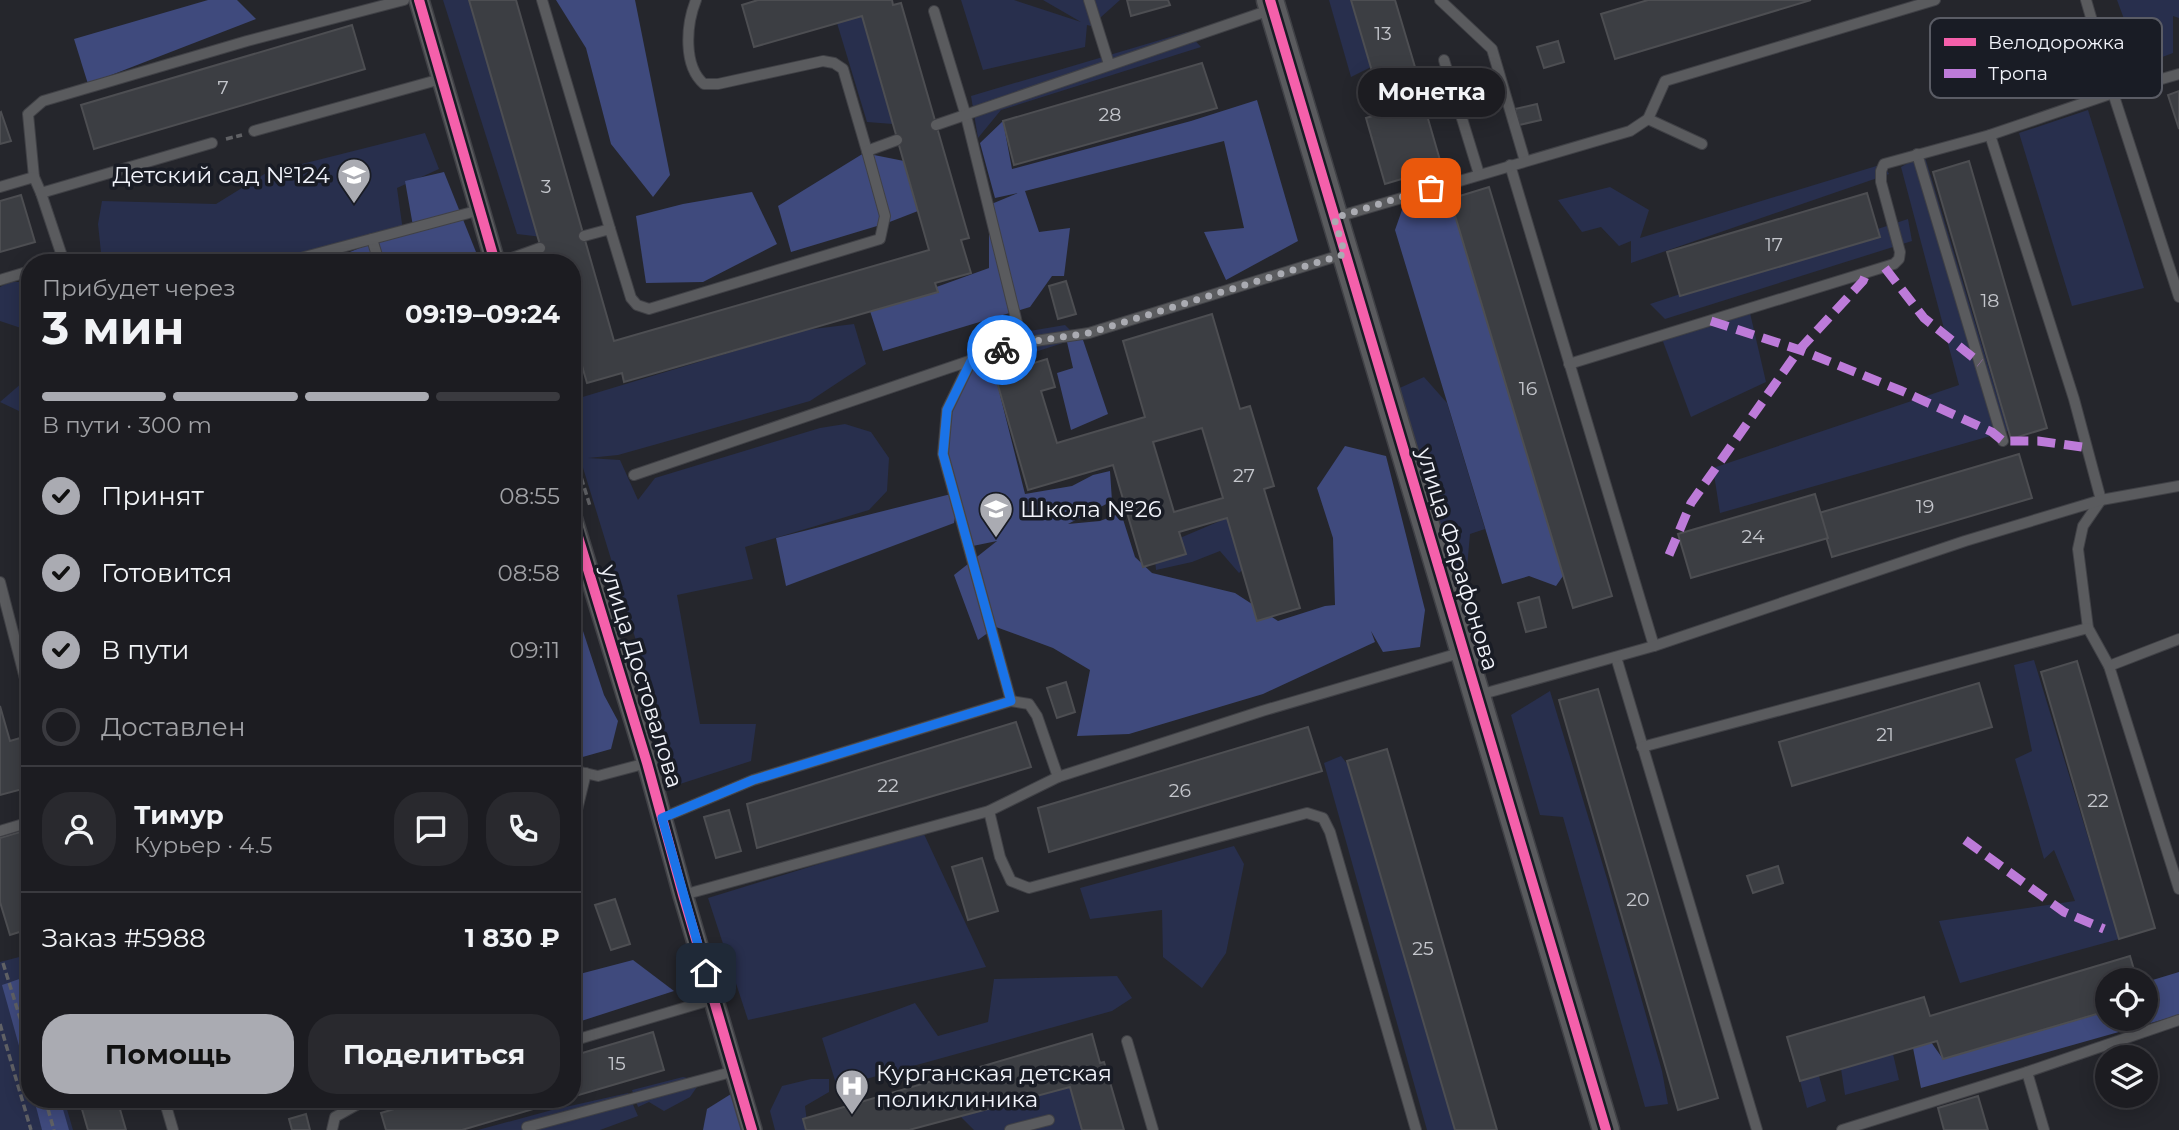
<!DOCTYPE html>
<html lang="ru">
<head>
<meta charset="utf-8">
<style>
	:root { --surface:#1c1c21; --page:#29292e; --text:#f1f3f6; --muted:#a0a1a5; --line:#3a3a3f; --accent:#aaabb2 }
	body { margin:0; font-family:Montserrat,sans-serif; background:var(--page); color:var(--text); height:100vh; display:flex; flex-direction:column; font-size:26px; white-space:nowrap }
	* { box-sizing:border-box; margin:0 }
	p { font-size:23px; color:var(--muted) }
	.icon { flex:none; width:38px; height:38px; fill:none; stroke:currentColor; stroke-width:2; stroke-linecap:round; stroke-linejoin:round }
	.map { position:relative; flex:1; overflow:hidden }
	.side { position:absolute; left:21px; top:254px; width:560px; height:854px; display:flex; flex-direction:column; background:var(--surface); border-radius:28px; box-shadow:0 4px 18px #0003,0 0 0 2px var(--line) }
	.side>* { flex:none }
	.fabs { position:absolute; left:2095px; top:968px; display:grid; gap:14px }
	.fabs a { display:grid; place-items:center; width:63px; height:63px; border-radius:50%; background:var(--surface); box-shadow:0 4px 18px #0003,0 0 0 2px var(--line); font-size:35px }
	.pin { position:absolute; display:grid; place-items:center; width:60px; height:60px; color:#fff; margin:-30px; border-radius:14px; box-shadow:0 4px 10px #0006 }
	.courier { position:absolute; display:grid; place-items:center; width:70px; height:70px; margin:-35px; border:5px solid #1a73e8; border-radius:50%; background:#fff; color:#222; box-shadow:0 2px 9px #0007 }
	.bubble { position:absolute; height:49px; border-radius:24px; background:var(--surface); box-shadow:0 4px 18px #0003,0 0 0 2px var(--line); font-size:23px; font-weight:700; line-height:49px; text-align:center }
	.headline em { font-style:normal; font-weight:700 }
	.headline div { display:flex; flex-direction:column-reverse }
	.headline { display:flex; align-items:center; justify-content:space-between; height:119px; padding:0 21px }
	h1 { font-size:46px; font-weight:700; line-height:52px }
	.bar { display:grid; grid-template-columns:repeat(4,1fr); gap:10px 7px; align-content:center; height:84px; padding:0 21px }
	.bar i { height:9px; border-radius:5px; background:var(--line) }
	.bar .current { background:var(--accent) }
	.bar p { grid-column:span 4 }
	.line { display:flex; align-items:center; gap:18px; padding:0 21px; border-top:2px solid var(--line) }
	.line div { flex:1 }
	.round { display:grid; place-items:center; flex:none; width:74px; height:74px; border-radius:28px; background:var(--page) }
	ol { padding:0 21px; list-style:none }
	li { display:flex; align-items:center; gap:21px; height:77px }
	li p { margin-inline-start:auto }
	li .icon { padding:7px; border-radius:50%; background:var(--accent); color:#111; stroke-width:4 }
	li:last-child { color:var(--muted) }
	li i { width:38px; height:38px; border:4px solid var(--line); border-radius:50% }
	.action { display:flex; gap:14px; margin-top:auto; padding:14px 21px }
	.action a { flex:1; height:80px; border-radius:28px; background:var(--accent); color:#111; font-size:28px; font-weight:700; line-height:80px; text-align:center }
	.action a+a { background:var(--page); color:var(--text) }
	.map>svg:first-child { display:block }
</style>
</head>
<body>
<div class="map">
<svg width="2179" height="1130" viewBox="0 0 2179 1130">
	<rect width="100%" height="100%" fill="#25262c"/>
	<!-- green -->
	<g fill="#282f4d">
		<polygon points="443,0 469,0 542,237 517,234"/>
		<polygon points="961,0 1014,0 1081,22 1043,0 1120,0 1091,26 1087,25 1085,47 983,70"/>
		<polygon points="1329,0 1351,0 1371,67 1351,77"/>
		<polygon points="2117,0 2179,0 2179,18 2173,16 2173,53 2141,65"/>
		<polygon points="862,16 893,124 867,122 837,23"/>
		<polygon points="1187,32 1201,47 1001,110 978,138 971,96"/>
		<polygon points="2088,110 2144,288 2072,306 2019,133"/>
		<polygon points="425,133 439,169 397,188 403,231 375,233 298,262 102,262 98,224 102,201 216,204 266,173"/>
		<polygon points="1924,154 2008,431 1720,513 1713,468 1959,385 1901,167"/>
		<polygon points="1883,164 1889,174 1631,263 1631,241 1619,246 1601,227 1582,232 1558,200 1610,187 1649,210 1640,238"/>
		<polygon points="1908,219 1912,241 1665,319 1650,304"/>
		<polygon points="10,282 30,282 30,331 0,321 0,287"/>
		<polygon points="1750,313 1766,382 1691,417 1661,336"/>
		<polygon points="854,324 866,364 810,401 618,455 588,458 620,460 638,500 655,478 820,428 845,424 871,432 889,458 887,491 869,510 745,547 753,579 677,595 700,724 756,724 751,761 680,784 580,458 576,399 805,330"/>
		<polygon points="1065,325 1078,338 992,366 985,356 1018,333"/>
		<polygon points="30,376 30,411 21,412 0,402"/>
		<polygon points="1424,377 1447,403 1485,529 1470,534 1467,568 1448,571 1393,391"/>
		<polygon points="1227,518 1242,570 1239,573 1220,551 1192,562 1156,570 1154,549"/>
		<polygon points="2034,660 2119,939 1960,983 1939,921 2075,901 2054,850 2044,859 2015,759 2032,751 2014,665"/>
		<polygon points="1550,691 1608,882 1662,1071 1668,1104 1645,1107 1563,817 1540,815 1511,715"/>
		<polygon points="1341,756 1348,765 1455,1130 1427,1130 1324,763"/>
		<polygon points="923,832 986,967 748,1020 708,898"/>
		<polygon points="1234,846 1244,864 1226,953 1202,988 1163,957 1162,910 1090,919 1080,888"/>
		<polygon points="23,956 30,980 30,1099 64,1099 73,1130 0,1130 0,962"/>
		<polygon points="1117,976 1132,998 1112,1011 837,1087 822,1038 915,1003 938,1036 988,1022 994,979"/>
		<polygon points="1893,1054 1899,1080 1845,1095 1841,1069"/>
		<polygon points="1819,1076 1826,1101 1807,1108 1800,1081"/>
		<polygon points="683,1077 701,1081 690,1097 664,1111 649,1102 638,1107 632,1090"/>
		<polygon points="811,1079 829,1079 829,1092 805,1106 808,1130 775,1130 770,1111 782,1086"/>
		<polygon points="1070,1087 1082,1130 974,1130 959,1115"/>
		<polygon points="628,1093 638,1116 600,1130 478,1130 552,1110"/>
	</g>
	<!-- forest -->
	<g fill="#3f4a7d">
		<polygon points="208,0 237,0 256,19 88,84 74,39"/>
		<polygon points="556,0 635,0 670,175 653,197 611,144 586,48"/>
		<polygon points="1257,100 1298,241 1226,280 1204,232 1244,228 1224,141 1025,191 1039,232 1070,228 1064,276 1052,276 1030,307 883,351 870,311 989,268 989,205 1018,193 995,198 980,143 1003,121 1012,169 1191,121"/>
		<polygon points="864,153 904,161 918,211 887,223 791,252 778,206"/>
		<polygon points="444,172 480,262 347,262 345,254 413,226 405,181"/>
		<polygon points="1454,183 1563,576 1556,586 1529,576 1502,584 1395,230 1409,190"/>
		<polygon points="752,192 777,244 703,282 646,283 636,216 683,204"/>
		<polygon points="1082,337 1108,414 1071,430 1057,373 1073,368 1067,342"/>
		<polygon points="985,356 995,375 1025,494 1072,486 1093,475 1110,471 1112,501 1068,524 1100,521 1121,513 1135,557 1152,573 1235,593 1278,621 1325,606 1335,605 1333,538 1317,488 1345,446 1386,456 1425,610 1420,647 1383,652 1371,631 1375,642 1263,694 1129,734 1077,736 1090,670 1053,648 996,627 978,640 954,575 997,541 963,548 957,506 954,523 786,586 776,538 955,493 941,432 960,381"/>
		<polygon points="583,631 604,695 618,721 611,749 572,760 572,729 576,726 572,717 572,636"/>
		<polygon points="633,960 674,991 572,1024 572,976"/>
		<polygon points="2179,972 2179,1015 1921,1088 1913,1048 1931,1042 1943,1059 2074,1021 2107,1002 2107,1018 2146,1018 2146,982"/>
		<polygon points="25,977 30,994 30,1085 2,985"/>
		<polygon points="739,1089 751,1130 703,1130 707,1109"/>
		<polygon points="34,1099 60,1099 69,1130 42,1130"/>
	</g>
	<!-- building -->
	<g fill="#3c3e43" stroke="#4d4e52" stroke-width="2" fill-rule="evenodd">
		<polygon points="469,0 516,0 614,341 929,250 862,16 754,47 742,5 758,0 892,0 893,5 901,3 969,238 961,240 971,273 935,283 938,292 624,382 622,373 587,383 578,352 572,353 572,262 545,262"/>
		<polygon points="1127,0 1168,0 1170,5 1131,16"/>
		<polygon points="1351,0 1395,0 1415,67 1374,78"/>
		<polygon points="1648,0 1811,0 1615,59 1601,14"/>
		<polygon points="352,25 365,69 94,149 81,105"/>
		<polygon points="1558,41 1564,62 1544,68 1537,47"/>
		<polygon points="1202,63 1217,108 1014,165 1003,121"/>
		<polygon points="1413,67 1442,167 1385,184 1366,118 1386,112 1376,78"/>
		<polygon points="2179,91 2179,129 2168,95"/>
		<polygon points="1537,104 1541,120 1519,125 1515,109"/>
		<polygon points="1,112 11,141 0,144 0,113"/>
		<polygon points="1969,161 2047,428 2011,439 1933,172"/>
		<polygon points="1489,187 1612,596 1573,608 1450,199"/>
		<polygon points="1867,193 1880,237 1680,296 1667,252"/>
		<polygon points="21,195 35,242 0,252 0,201"/>
		<polygon points="1066,281 1076,314 1058,319 1049,286"/>
		<path d="M1212,314l28,95 10,-3 24,80 -10,3 36,119 -43,13 -30,-103 -48,14 7,22 -43,13 -30,-102 -85,25 -33,-115 52,-16 8,28 -14,4 16,52 88,-26 -22,-76zM1202,428l21,70 -49,14 -21,-70z"/>
		<polygon points="2019,454 2032,498 1832,557 1819,513"/>
		<polygon points="1815,494 1828,538 1691,578 1678,534"/>
		<polygon points="1539,597 1546,627 1526,632 1518,603"/>
		<polygon points="2077,661 2155,928 2119,939 2041,672"/>
		<polygon points="1066,682 1075,712 1057,718 1047,688"/>
		<polygon points="1979,683 1992,727 1792,786 1779,742"/>
		<polygon points="1598,689 1718,1098 1678,1110 1559,700"/>
		<polygon points="0,706 10,741 30,735 30,787 0,795"/>
		<polygon points="1016,722 1031,767 757,848 747,804"/>
		<polygon points="1308,727 1322,771 1049,852 1038,808"/>
		<polygon points="1387,749 1497,1130 1455,1130 1347,761"/>
		<polygon points="729,810 741,851 716,858 704,817"/>
		<polygon points="30,829 30,931 29,929 10,935 0,902 0,838"/>
		<polygon points="982,858 998,911 968,920 952,867"/>
		<polygon points="1778,866 1783,883 1753,893 1747,876"/>
		<polygon points="615,899 630,944 611,950 595,905"/>
		<polygon points="2130,956 2137,980 2107,980 2107,1011 1943,1059 1937,1041 1800,1081 1787,1037 1924,997 1930,1016"/>
		<polygon points="653,1032 664,1070 572,1097 572,1056"/>
		<polygon points="1092,1034 1100,1063 1104,1062 1124,1130 1082,1130 1070,1087 909,1130 806,1130 803,1119"/>
		<polygon points="1978,1096 1988,1130 1944,1130 1938,1108"/>
		<polygon points="79,1099 117,1099 126,1130 88,1130"/>
		<polygon points="427,1099 567,1099 462,1130 386,1130 381,1113"/>
		<polygon points="306,1114 310,1130 292,1130 289,1119"/>
	</g>
	<g fill="none" stroke-linecap="round" stroke-linejoin="round">
		<!-- lane casing -->
		<g stroke="#404146" stroke-width="12">
			<g id="lane">
				<polyline points="542,0 610,229"/>
				<path d="M696,0c-10,25 -13,66 8,84h14l105,-23 11,2 9,6 24,82"/>
				<polyline points="1089,0 1109,64"/>
				<polyline points="1440,0 1492,49 1525,161"/>
				<polyline points="2086,0 2113,93 2179,297"/>
				<polyline points="934,11 966,116 1022,343 1089,333 1344,254"/>
				<polyline points="1444,60 1479,174"/>
				<polyline points="1648,119 1702,144"/>
				<polyline points="936,125 1270,10"/>
				<polyline points="254,131 441,79"/>
				<polyline points="1990,135 2074,399 2101,500 2083,526 2078,549 2088,628 2109,666 2179,889"/>
				<polyline points="1917,154 2003,441"/>
				<polyline points="1510,165 1654,646"/>
				<polyline points="34,177 28,114 43,101 247,41 404,0"/>
				<polyline points="0,187 34,177 41,193"/>
				<polyline points="1337,217 1630,131 1648,119 1665,81 1935,0"/>
				<polyline points="584,236 610,229 631,298 637,305 649,309 880,239 885,216 867,151 897,140"/>
				<polyline points="372,239 379,262"/>
				<polyline points="60,262 64,262 41,193 212,143"/>
				<polyline points="286,262 480,210"/>
				<polyline points="501,262 540,248"/>
				<polyline points="0,280 30,271"/>
				<polyline points="971,361 947,410 943,454 1011,701"/>
				<polyline points="1569,364 1894,264 1899,259 1900,252 1881,182 1881,171 1884,164 1990,135 2113,93 2179,74"/>
				<polyline points="634,475 1022,343"/>
				<polyline points="572,568 586,564"/>
				<polyline points="0,582 30,698"/>
				<polyline points="1616,657 1757,1130"/>
				<polyline points="2109,666 2179,639"/>
				<polyline points="1479,695 1654,646 1965,541 2101,500 2179,486"/>
				<polyline points="1642,747 2088,628"/>
				<polyline points="572,770 598,776 647,763"/>
				<polyline points="989,811 1000,857 1011,881 1029,888 1307,813 1323,818 1330,832 1416,1130"/>
				<polyline points="662,818 753,780 1011,701 1029,704 1037,716 1058,777"/>
				<polyline points="572,830 586,773"/>
				<polyline points="0,831 30,822"/>
				<polyline points="683,895 989,811 1058,777 1262,711 1463,652"/>
				<polyline points="572,1041 714,999"/>
				<polyline points="1127,1041 1153,1130"/>
				<polyline points="2027,1072 2044,1130"/>
				<polyline points="164,1099 173,1130"/>
				<polyline points="527,1127 735,1071"/>
				<polyline points="332,1130 335,1117 360,1103 375,1099"/>
				<polyline points="1010,1130 1049,1120"/>
				<polyline points="1842,1130 2027,1072 2179,1020"/>
			</g>
		</g>
		<!-- street casing -->
		<g stroke="#404146" stroke-width="22">
			<g id="street">
				<polyline points="419,0 495,262"/>
				<polyline points="572,517 647,763 683,895 752,1130"/>
			</g>
		</g>
		<!-- secondary casing -->
		<g stroke="#404146" stroke-width="29">
			<polyline id="secondary" points="1270,0 1606,1130"/>
		</g>
		<!-- path -->
		<g stroke="#606165" stroke-width="3.5" stroke-dasharray="7 3.5" stroke-linecap="butt">
			<polyline points="226,139 242,135"/>
			<polyline points="572,448 590,506"/>
			<polyline points="3,963 30,1050"/>
			<polyline points="0,1024 31,1130"/>
			<polyline points="45,1099 54,1130"/>
		</g>
		<!-- lane -->
		<use href="#lane" stroke="#5a5b5e" stroke-width="10"/>
		<!-- street -->
		<use href="#street" stroke="#5a5b5e" stroke-width="19"/>
		<!-- secondary -->
		<use href="#secondary" stroke="#5a5b5e" stroke-width="26"/>
		<!-- quiet -->
		<g stroke="#bd7bd9" stroke-width="9" stroke-dasharray="18 9" stroke-linecap="butt">
			<polyline points="1885,268 1924,318 1980,363"/>
			<polyline points="1711,321 1803,351 1902,391 1992,432 2003,441 2038,441 2089,448"/>
			<polyline points="1669,555 1691,503 1734,442 1799,350 1863,281 1866,274"/>
			<polyline points="1965,840 2064,912 2104,929"/>
		</g>
		<!-- cycleway casing -->
		<g stroke="#191c25" stroke-width="15">
			<g id="cycleway">
				<polyline points="419,0 495,262"/>
				<polyline points="1270,0 1606,1130"/>
				<polyline points="572,517 647,763 683,895 752,1130"/>
			</g>
		</g>
		<!-- cycleway -->
		<use href="#cycleway" stroke="#f560ab" stroke-width="10"/>
	</g>
	<g fill="none" stroke-linecap="round" stroke-linejoin="round">
		<!-- done -->
		<polyline stroke="#aaabb2" stroke-width="7" stroke-dasharray="0 12.6" points="1002,350 1022,343 1089,333 1345,254 1334,218 1431,188"/>
		<!-- route -->
		<polyline stroke="#1a73e8" stroke-width="9" points="706,973 662,818 753,780 1011,701 943,454 947,410 971,361 1002,350"/>
	</g>
	<!-- icons -->
	<defs>
		<g id="school-pin" transform="scale(1.75)"><path d="M0 17L-7.5 6A9.5 9.5 0 1 1 7.5 6Z" fill="#aaabb2" stroke="#191c25"/><path d="M0-5L7-2L0 1L-7-2ZM-4 1L0 2.5L4 1V4Q0 6-4 4Z" fill="#fff"/></g>
		<g id="hospital-pin" transform="scale(1.75)"><path d="M0 17L-7.5 6A9.5 9.5 0 1 1 7.5 6Z" fill="#aaabb2" stroke="#191c25"/><path d="M-5-5h3v3.5h4V-5h3V5h-3V1.5h-4V5h-3Z" fill="#fff"/></g>
	</defs>
	<g fill-rule="evenodd">
		<use href="#school-pin" x="354" y="175"/>
		<use href="#school-pin" x="996" y="509"/>
		<use href="#hospital-pin" x="852" y="1086"/>
	</g>
	<g text-anchor="middle" dominant-baseline="central" stroke-width="7" stroke-linejoin="round" paint-order="stroke">
		<!-- number labels -->
		<g font-size="19" fill="#c4c6cc">
			<text x="1383" y="33">13</text>
			<text x="223" y="87">7</text>
			<text x="1110" y="114">28</text>
			<text x="546" y="186">3</text>
			<text x="1774" y="244">17</text>
			<text x="1990" y="300">18</text>
			<text x="1528" y="388">16</text>
			<text x="1244" y="475">27</text>
			<text x="1925" y="506">19</text>
			<text x="1753" y="536">24</text>
			<text x="1885" y="734">21</text>
			<text x="888" y="785">22</text>
			<text x="1180" y="790">26</text>
			<text x="2098" y="800">22</text>
			<text x="1638" y="899">20</text>
			<text x="1423" y="948">25</text>
			<text x="617" y="1063">15</text>
		</g>
		<!-- poi labels -->
		<g font-size="23" fill="#f1f3fa" stroke="#191c25" text-anchor="start">
			<text x="330" y="175" text-anchor="end">Детский сад №124</text>
			<text x="1020" y="509">Школа №26</text>
			<text x="876" y="1073">Курганская детская<tspan x="876" dy="26">поликлиника</tspan></text>
		</g>
		<!-- street labels -->
		<g font-size="23" fill="#f1f3fa" stroke="#191c25">
			<text transform="translate(1458 559) rotate(73)">улица Фарафонова</text>
			<text transform="translate(642 676) rotate(73)">улица Достовалова</text>
		</g>
	</g>
	<!-- legend -->
	<rect x="1930" y="18" width="232" height="80" rx="10" fill="#191c25" stroke="#5a5c65" stroke-width="2"/>
	<rect x="1944" y="38" width="32" height="8" fill="#f560ab"/>
	<rect x="1944" y="69" width="32" height="9" fill="#bd7bd9"/>
	<g font-size="19" fill="#f1f3fa">
		<text x="1988" y="49">Велодорожка</text>
		<text x="1988" y="80">Тропа</text>
	</g>
</svg>
<div class="fabs">
<a><svg class="icon" aria-label="locate" viewBox="0 0 24 24"><circle cx="12" cy="12" r="6"/><path d="M12 2v4M12 18v4M2 12h4M18 12h4"/></svg></a>
<a><svg class="icon" aria-label="layers" viewBox="0 0 24 24"><path d="M12 4l9 5-9 5-9-5zM3 14l9 5 9-5"/></svg></a>
</div>
<div class="pin" style="left:1431px;top:188px;background:#ea580c"><svg class="icon" aria-label="bag" viewBox="0 0 24 24"><path d="M5 8h14l-1 12H6zM9 8a3 3 0 0 1 6 0"/></svg></div>
<div class="pin" style="left:706px;top:973px;background:#1f2937"><svg class="icon" aria-label="home" viewBox="0 0 24 24"><path d="M3 11l9-7 9 7M6 9v11h12V9"/></svg></div>
<div class="courier" style="left:1002px;top:350px"><svg class="icon" aria-label="bike" viewBox="0 0 24 24"><circle cx="6" cy="16" r="4"/><circle cx="18" cy="16" r="4"/><path d="M6 16l4-8h5l3 8M10 8l3 8H6M13 5h3"/></svg></div>
<div class="bubble" style="left:1358px;top:68px;width:147px">Монетка</div>
<section class="side">
<div class="headline"><div><h1>3 мин</h1><p>Прибудет через</p></div><em>09:19–09:24</em></div>
<div class="bar"><i class="current"></i><i class="current"></i><i class="current"></i><i></i><p>В пути · 300 m</p></div>
<ol>
<li><svg class="icon" aria-label="check" viewBox="0 0 24 24"><path d="M5 12l5 5 9-10"/></svg>Принят<p>08:55</p></li>
<li><svg class="icon" aria-label="check" viewBox="0 0 24 24"><path d="M5 12l5 5 9-10"/></svg>Готовится<p>08:58</p></li>
<li><svg class="icon" aria-label="check" viewBox="0 0 24 24"><path d="M5 12l5 5 9-10"/></svg>В пути<p>09:11</p></li>
<li><i></i>Доставлен</li>
</ol>
<div class="line" style="height:126px"><a class="round"><svg class="icon" aria-label="person" viewBox="0 0 24 24"><circle cx="12" cy="8" r="4"/><path d="M4 21q1-7 8-7t8 7"/></svg></a><div><b>Тимур</b><p>Курьер · 4.5</p></div><a class="round"><svg class="icon" aria-label="chat" viewBox="0 0 24 24"><path d="M4 5h16v11H9l-5 4z"/></svg></a><a class="round"><svg class="icon" aria-label="phone" viewBox="0 0 24 24"><path d="M5 4h4l2 5-3 2q2 4 5 5l2-3 5 2v4C11 20 4 13 5 4z"/></svg></a></div>
<div class="line" style="height:91px"><div>Заказ #5988</div><b>1 830 ₽</b></div>
<div class="action"><a>Помощь</a><a>Поделиться</a></div>
</section>
</div>
</body>
</html>
